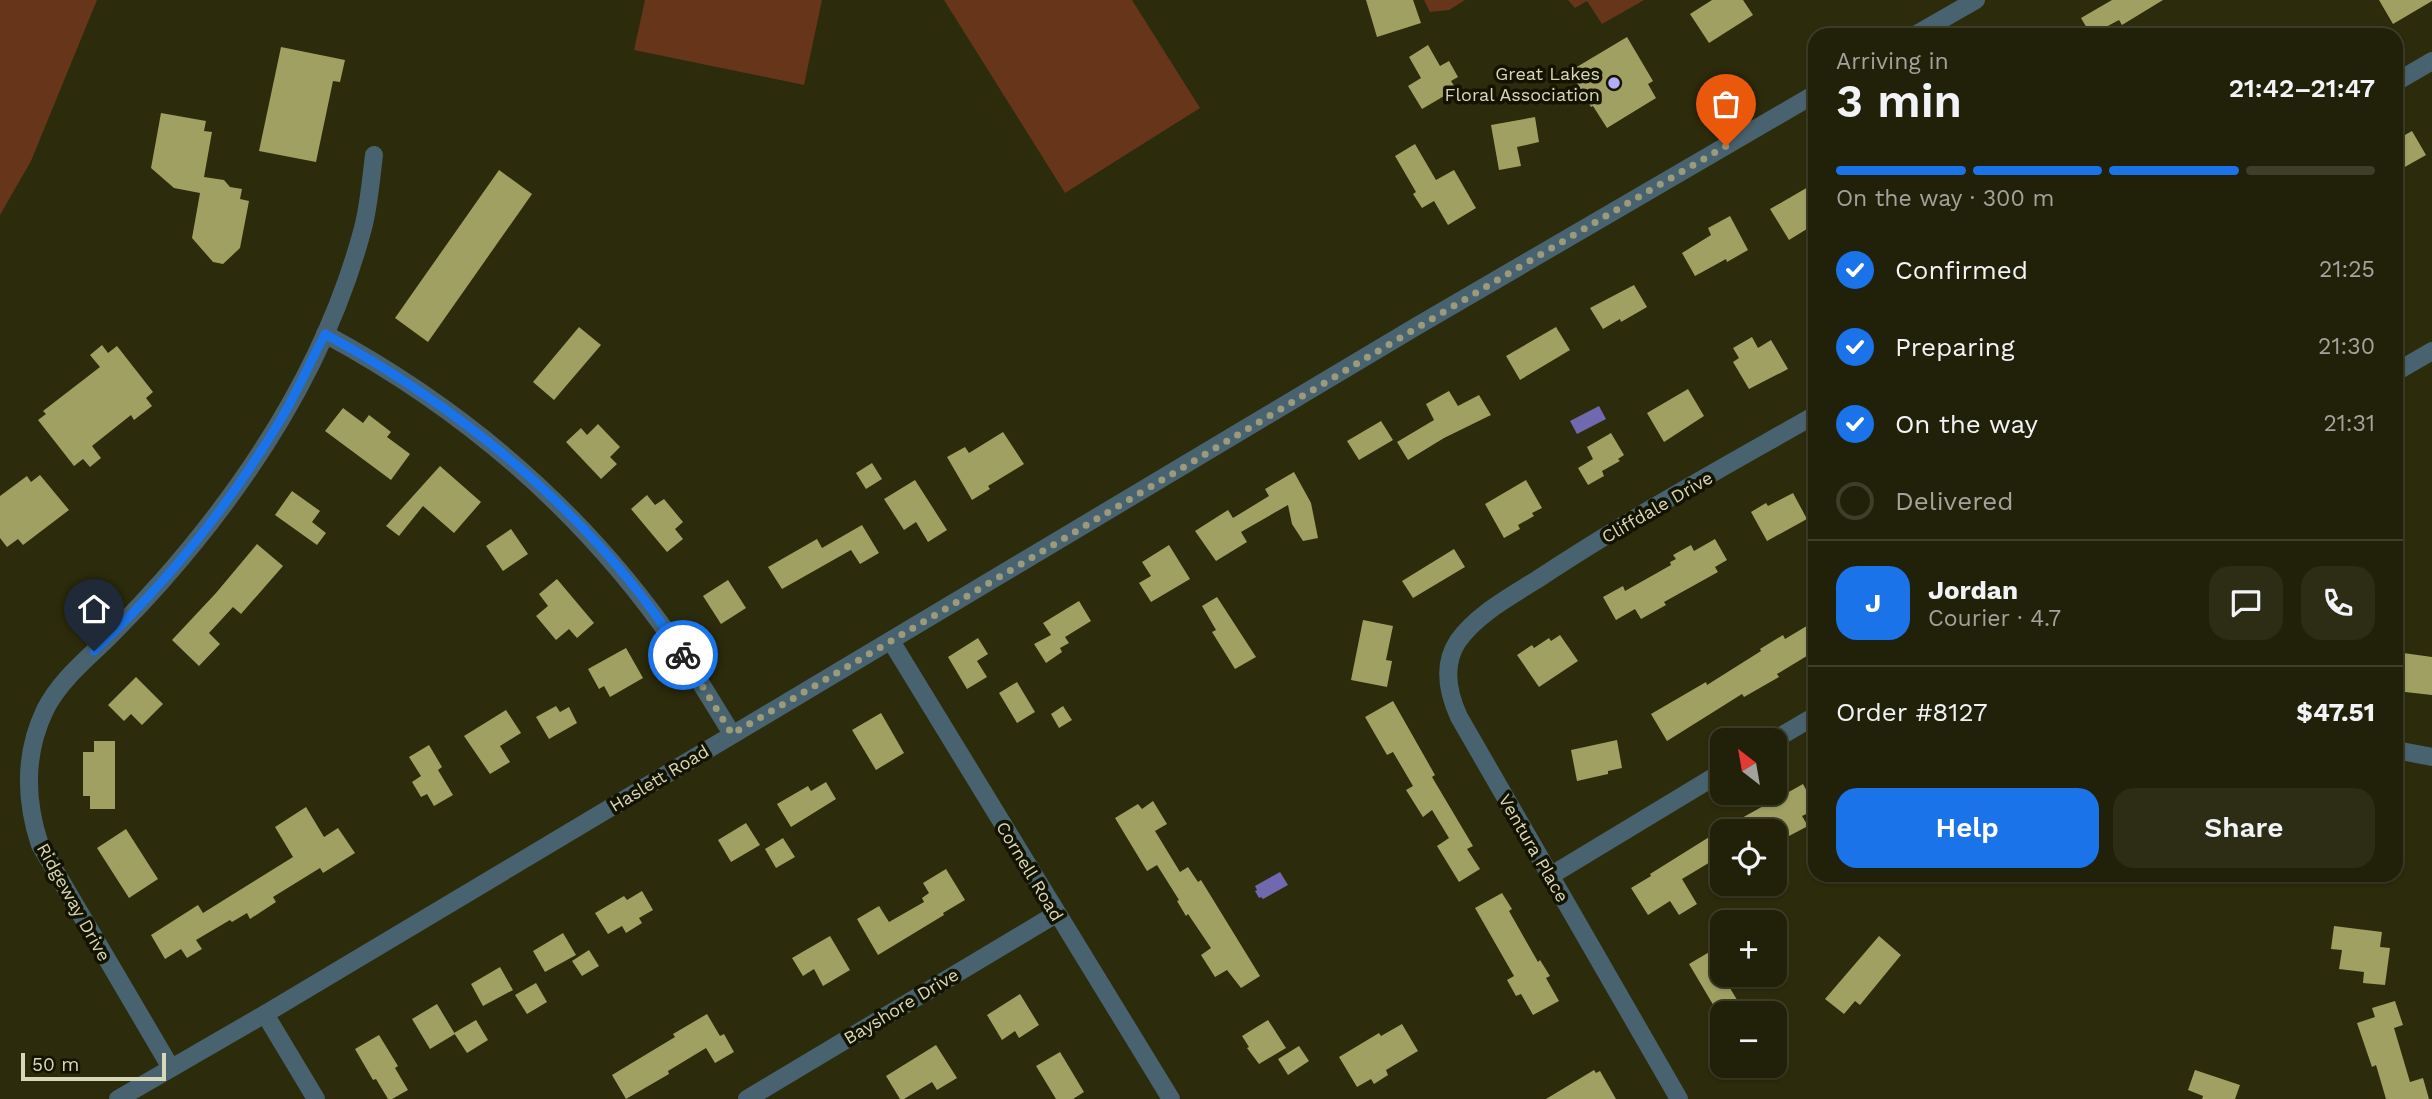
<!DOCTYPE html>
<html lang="en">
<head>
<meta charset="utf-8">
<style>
	:root { --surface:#212008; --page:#2d2d16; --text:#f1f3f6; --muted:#a2a39c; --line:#3e3e29; --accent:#1a73e8 }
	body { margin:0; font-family:"Work Sans",sans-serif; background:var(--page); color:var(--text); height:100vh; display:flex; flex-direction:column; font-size:26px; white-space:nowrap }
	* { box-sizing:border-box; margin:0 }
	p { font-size:23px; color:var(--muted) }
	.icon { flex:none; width:38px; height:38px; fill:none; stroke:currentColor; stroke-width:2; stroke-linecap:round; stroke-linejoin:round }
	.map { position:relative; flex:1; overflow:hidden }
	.side { position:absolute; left:1808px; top:28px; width:595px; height:854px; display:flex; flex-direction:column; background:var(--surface); border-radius:21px; box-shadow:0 2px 5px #0004,0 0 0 2px var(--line) }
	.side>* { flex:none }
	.needle { width:46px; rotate:329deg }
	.fabs { position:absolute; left:1710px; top:728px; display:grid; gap:14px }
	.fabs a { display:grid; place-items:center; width:77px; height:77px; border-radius:14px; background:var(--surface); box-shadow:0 2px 5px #0004,0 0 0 2px var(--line); font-size:35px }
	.scale { position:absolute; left:21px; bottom:18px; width:145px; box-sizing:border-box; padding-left:7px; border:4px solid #d7d7b9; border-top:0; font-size:19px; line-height:24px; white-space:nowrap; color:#d7d7b9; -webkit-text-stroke:5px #141300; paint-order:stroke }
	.pin { position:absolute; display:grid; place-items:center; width:60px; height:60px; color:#fff; margin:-72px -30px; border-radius:50% 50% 50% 0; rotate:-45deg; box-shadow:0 0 7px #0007 }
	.pin .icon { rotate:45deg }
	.courier { position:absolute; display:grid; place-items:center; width:70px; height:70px; margin:-35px; border:5px solid #1a73e8; border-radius:50%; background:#fff; color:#222; box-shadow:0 2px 9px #0007 }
	.overview em { font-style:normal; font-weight:600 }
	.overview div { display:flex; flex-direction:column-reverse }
	.overview { display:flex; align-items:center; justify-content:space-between; height:119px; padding:0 28px }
	h1 { font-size:46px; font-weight:600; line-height:52px }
	.bar { display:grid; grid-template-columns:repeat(4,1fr); gap:10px 7px; align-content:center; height:84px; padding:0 28px }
	.bar i { height:9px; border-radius:5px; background:var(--line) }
	.bar .current { background:var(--accent) }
	.bar p { grid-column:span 4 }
	.line { display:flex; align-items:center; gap:18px; padding:0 28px; border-top:2px solid var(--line) }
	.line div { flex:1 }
	.round { display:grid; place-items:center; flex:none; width:74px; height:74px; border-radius:21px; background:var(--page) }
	ol { padding:0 28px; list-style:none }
	li { display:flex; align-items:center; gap:21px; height:77px }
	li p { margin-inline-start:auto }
	li .icon { padding:7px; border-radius:50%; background:var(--accent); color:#fff; stroke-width:4 }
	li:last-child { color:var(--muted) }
	li i { width:38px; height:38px; border:4px solid var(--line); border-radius:50% }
	.action { display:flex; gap:14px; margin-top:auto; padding:14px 28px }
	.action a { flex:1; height:80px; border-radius:21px; background:var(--accent); color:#fff; font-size:28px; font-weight:600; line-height:80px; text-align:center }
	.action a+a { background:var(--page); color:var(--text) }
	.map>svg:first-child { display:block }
</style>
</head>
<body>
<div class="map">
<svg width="2432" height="1099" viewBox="0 0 2432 1099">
	<rect width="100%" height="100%" fill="#2c2b0b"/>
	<!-- green -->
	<g fill="#66351a">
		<polygon points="0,0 97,0 31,161 0,215"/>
		<polygon points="645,0 822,0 804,85 634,50"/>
		<polygon points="944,0 1132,0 1200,108 1065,193"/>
		<polygon points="1424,0 1465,0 1449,10 1430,12"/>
		<polygon points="1568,0 1644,0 1602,24 1587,1 1575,8"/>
	</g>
	<!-- water -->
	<g fill="#7169b0">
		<polygon points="1599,406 1606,419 1577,434 1570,421"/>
		<polygon points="1280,872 1288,885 1263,899 1261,897 1259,898 1255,891 1257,890 1255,886"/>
	</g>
	<!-- building -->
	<g fill="#a1a063">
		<polygon points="1366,0 1413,0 1421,23 1377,37"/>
		<polygon points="1712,0 1743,0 1753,15 1709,43 1690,14"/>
		<polygon points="2112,0 2163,0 2122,25 2119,20 2091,35 2081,18"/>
		<polygon points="2379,0 2432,0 2432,1 2393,24"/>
		<polygon points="1627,37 1653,81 1648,84 1656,98 1607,128 1593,106 1591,107 1570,71"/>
		<polygon points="1428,45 1440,66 1449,61 1458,77 1451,81 1456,89 1422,109 1408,86 1421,78 1409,57"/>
		<polygon points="281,47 345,60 340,82 333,81 316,162 259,151"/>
		<polygon points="161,113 206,121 204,131 212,132 204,177 224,180 230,187 242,189 240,199 249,201 240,248 223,264 213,262 192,238 200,193 174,188 151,168"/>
		<polygon points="1535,117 1539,142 1517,147 1521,166 1499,170 1491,125"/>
		<polygon points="2412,131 2426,155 2396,172 2396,140"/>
		<polygon points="1415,144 1436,180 1454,170 1476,208 1448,225 1434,201 1422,208 1413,194 1416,192 1395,156"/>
		<polygon points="499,170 532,194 428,342 395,318"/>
		<polygon points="1815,183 1815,224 1789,240 1770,209"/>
		<polygon points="1730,216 1748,250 1727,262 1726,259 1695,276 1682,253 1711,235 1708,228"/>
		<polygon points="1634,285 1647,307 1621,322 1620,319 1603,329 1590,308"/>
		<polygon points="579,327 601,345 554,400 533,382"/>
		<polygon points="1556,327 1570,350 1520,380 1506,356"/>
		<polygon points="1752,337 1758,348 1771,340 1788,369 1749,389 1733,362 1739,358 1733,348"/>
		<polygon points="102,345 108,353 117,346 153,392 146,398 152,406 134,420 131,415 92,446 101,458 90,467 83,459 74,466 38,420 46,414 43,411 100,367 90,355"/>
		<polygon points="1688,389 1704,416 1664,442 1647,413"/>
		<polygon points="1449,391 1458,406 1479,395 1491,415 1444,438 1408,460 1397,442 1434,420 1426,404"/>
		<polygon points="343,408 363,423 369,415 391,432 387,437 410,454 391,480 325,431"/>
		<polygon points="1381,421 1393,440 1359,460 1347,441"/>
		<polygon points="598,424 620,447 610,457 617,464 601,479 566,442 581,428 587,435"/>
		<polygon points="1003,432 1024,464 988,486 990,489 972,500 947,457 965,447 969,453"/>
		<polygon points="1611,433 1624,455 1618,459 1620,461 1602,471 1604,476 1588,485 1578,468 1593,459 1587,447"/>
		<polygon points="872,463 882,479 866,489 856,473"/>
		<polygon points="440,466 481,502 454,533 423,506 399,536 386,526"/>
		<polygon points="1294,472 1311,503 1318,538 1303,541 1292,524 1288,505 1241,532 1247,542 1216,561 1195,531 1228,510 1233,518 1269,496 1265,489"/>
		<polygon points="40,475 69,510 23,545 18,539 7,547 0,538 0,496 27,476 31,482"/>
		<polygon points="915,480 947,530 928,542 916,522 904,530 884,499"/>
		<polygon points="1526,480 1542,508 1532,513 1534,516 1518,525 1520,529 1504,538 1485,504"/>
		<polygon points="292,491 320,511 312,522 326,533 317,545 275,515"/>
		<polygon points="1793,493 1807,519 1767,541 1751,512 1766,503 1768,506"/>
		<polygon points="647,495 655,505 664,499 683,522 675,529 683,539 667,552 631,509"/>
		<polygon points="862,525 879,553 860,564 851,550 782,589 768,567 817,539 822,548"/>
		<polygon points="511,529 528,554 503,571 486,546"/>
		<polygon points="1715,539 1727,560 1715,567 1718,572 1664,602 1666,605 1641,619 1635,609 1616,620 1603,597 1623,586 1625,591 1671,565 1670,562 1676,559 1673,555 1691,545 1694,551"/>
		<polygon points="257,544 283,566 241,614 233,607 209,633 220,644 199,666 172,640 216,593"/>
		<polygon points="1169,545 1190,579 1151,602 1139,583 1151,576 1142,562"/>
		<polygon points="1454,549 1465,567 1413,598 1402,581"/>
		<polygon points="557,579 594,623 577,638 569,629 556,640 536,616 548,606 539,594"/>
		<polygon points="728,580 746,608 721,624 703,596"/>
		<polygon points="1217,597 1256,657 1235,669 1212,632 1216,630 1202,606"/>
		<polygon points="1079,601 1091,621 1065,637 1069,643 1060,648 1062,652 1046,663 1034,644 1051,635 1043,623"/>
		<polygon points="1363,620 1393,626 1386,660 1392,661 1387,687 1351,680"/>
		<polygon points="1815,621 1815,651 1777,674 1779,677 1744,697 1742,694 1667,741 1651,714 1706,682 1707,685 1761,651 1760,649 1783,635 1785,639"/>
		<polygon points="1560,635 1578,661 1539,687 1517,655 1532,645 1534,648 1549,638 1551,641"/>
		<polygon points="978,638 988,654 977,661 987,677 967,689 948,657"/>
		<polygon points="626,648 643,678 610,697 604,686 599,689 588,669"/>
		<polygon points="2396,652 2432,657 2432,695 2396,691"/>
		<polygon points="136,677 163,704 142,725 131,714 124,721 108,705"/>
		<polygon points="1017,682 1035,712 1017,723 999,693"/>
		<polygon points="1393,701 1435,775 1432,777 1473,846 1467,849 1480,869 1459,882 1437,846 1449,838 1432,810 1423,817 1406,790 1413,786 1393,752 1387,755 1365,717"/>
		<polygon points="556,706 560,712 569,707 577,723 549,739 536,717"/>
		<polygon points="1063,706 1072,720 1059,728 1051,714"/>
		<polygon points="506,710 521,733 500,746 510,762 490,774 464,736"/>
		<polygon points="881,713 904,753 876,770 852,730"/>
		<polygon points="1617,740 1622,768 1608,771 1608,774 1577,781 1571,750"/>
		<polygon points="94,741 115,741 115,809 90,809 90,796 83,796 83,752 94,752"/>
		<polygon points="429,745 442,767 438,770 453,795 434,806 427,794 421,797 412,782 421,776 409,757"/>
		<polygon points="826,782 836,799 791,827 777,804 808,786 811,791"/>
		<polygon points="1803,784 1815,806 1815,810 1802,816 1808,826 1789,836 1781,822 1764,831 1722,831 1722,855 1682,879 1697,904 1679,915 1670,901 1648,915 1631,888 1651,876 1650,874 1722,829"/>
		<polygon points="1153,801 1167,824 1155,831 1180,872 1188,867 1198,882 1201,880 1260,976 1241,988 1227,970 1215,977 1201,955 1211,948 1188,914 1186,916 1177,901 1179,900 1157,865 1147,871 1115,818 1138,804 1142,809"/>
		<polygon points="306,807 324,837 338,828 355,853 323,873 320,868 273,897 276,902 250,919 247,913 232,922 230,920 196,940 202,949 187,958 181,949 165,959 151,935 198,905 203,913 293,857 275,827"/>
		<polygon points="746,823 760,845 731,862 718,840"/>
		<polygon points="126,829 158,879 129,898 97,848"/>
		<polygon points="783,838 795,857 776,868 765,849"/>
		<polygon points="946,869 965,900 943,913 944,915 878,955 857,919 879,906 889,922 924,902 922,898 929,893 923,883"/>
		<polygon points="642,891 653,910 639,918 642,923 626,933 622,926 608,934 595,913 624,896 627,900"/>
		<polygon points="1502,893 1512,909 1509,911 1538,962 1540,960 1550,976 1546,978 1559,1001 1533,1015 1521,994 1516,996 1507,980 1514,976 1475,908"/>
		<polygon points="2334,926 2382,932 2380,947 2390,948 2385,985 2363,983 2364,972 2339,969 2342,950 2331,949"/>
		<polygon points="563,933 576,955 545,972 533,951"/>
		<polygon points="830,936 850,970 823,986 814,969 803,976 792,958"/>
		<polygon points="1879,936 1901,955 1860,1005 1855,1001 1844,1014 1825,999"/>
		<polygon points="589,950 599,966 582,976 572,961"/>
		<polygon points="1711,951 1719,963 1716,965 1745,1013 1718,1013 1689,964"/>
		<polygon points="500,967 513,990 483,1006 471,984"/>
		<polygon points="536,983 547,1002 527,1014 515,995"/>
		<polygon points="1020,994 1039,1025 1019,1038 1015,1031 1002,1040 987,1015"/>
		<polygon points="2395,1001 2403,1025 2394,1028 2410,1082 2423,1078 2429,1099 2386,1099 2376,1065 2372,1067 2357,1023 2375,1017 2372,1008"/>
		<polygon points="437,1004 455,1034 430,1049 412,1019"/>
		<polygon points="707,1014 720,1036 724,1034 734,1052 715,1063 706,1048 668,1071 669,1074 626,1099 612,1075 675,1037 673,1034"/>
		<polygon points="476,1020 488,1040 467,1053 454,1033"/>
		<polygon points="1268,1020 1286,1048 1259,1064 1247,1048 1249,1047 1242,1036"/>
		<polygon points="1402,1024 1418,1051 1386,1070 1388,1075 1374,1084 1371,1079 1357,1087 1339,1057 1379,1033 1381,1036"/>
		<polygon points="379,1035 398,1066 395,1068 408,1090 392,1099 388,1099 376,1079 373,1080 355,1049"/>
		<polygon points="936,1045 957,1078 937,1090 932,1082 904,1099 900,1099 886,1076"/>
		<polygon points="1299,1046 1309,1061 1288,1075 1278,1059"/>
		<polygon points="1060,1052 1084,1092 1073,1099 1056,1099 1036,1066"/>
		<polygon points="1594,1070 1596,1073 1600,1071 1616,1099 1546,1099"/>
		<polygon points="2195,1070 2240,1085 2235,1099 2202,1099 2203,1096 2188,1090"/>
	</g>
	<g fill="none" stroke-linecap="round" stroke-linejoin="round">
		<!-- minor -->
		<g stroke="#48636f" stroke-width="18">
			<polyline points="1915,35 1976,0"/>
			<polyline points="2396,82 2432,61"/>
			<path d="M325,334c141,76 262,181 353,314 19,28 36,57 54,86"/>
			<polyline points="2396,372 2432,351"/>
			<polyline points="891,641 1171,1099"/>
			<polyline points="1774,740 1815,716"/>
			<polyline points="2396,750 2432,757"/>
			<polyline points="1550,876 1722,772"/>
			<polyline points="265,1014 316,1099"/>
			<path d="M171,1068l-131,-223c-15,-45 -16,-91 5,-135 16,-32 45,-53 70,-79 16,-16 32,-33 47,-50 89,-101 166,-221 201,-353 6,-23 8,-49 11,-73"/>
			<polyline points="118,1099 265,1014 1417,326 1815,94"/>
			<polyline points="747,1099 1056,914"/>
			<path d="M1679,1099l-220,-382c-11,-24 -17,-52 -1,-76 19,-27 53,-45 80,-62 89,-59 184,-111 277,-164"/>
		</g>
	</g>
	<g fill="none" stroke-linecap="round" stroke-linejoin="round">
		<!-- done -->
		<path stroke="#9b9b7c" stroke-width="7" stroke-dasharray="0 12.6" d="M683,655l49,79c333,-193 661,-395 994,-588"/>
		<!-- route -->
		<path stroke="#1a73e8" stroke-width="9" d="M94,651c73,-68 136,-147 187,-232 16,-27 29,-57 44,-85 141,77 270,183 358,321"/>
	</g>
	<!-- markers -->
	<circle fill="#b3adf9" stroke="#141300" stroke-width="2.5" cx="1614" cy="83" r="7"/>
	<g text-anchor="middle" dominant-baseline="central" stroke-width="7" stroke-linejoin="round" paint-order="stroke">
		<!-- poi labels -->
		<g font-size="18" fill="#d7d7b9" stroke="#141300" text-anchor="end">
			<text x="1600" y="73">Great Lakes<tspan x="1600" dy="21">Floral Association</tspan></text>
		</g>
		<!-- street labels -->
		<g font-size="18" fill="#d7d7b9" stroke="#141300">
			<text transform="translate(1657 507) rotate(-30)">Cliffdale Drive</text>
			<text transform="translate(659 778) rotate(-31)">Haslett Road</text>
			<text transform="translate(1534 848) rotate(60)">Ventura Place</text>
			<text transform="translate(1030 871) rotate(59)">Cornell Road</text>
			<text transform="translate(74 902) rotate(61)">Ridgeway Drive</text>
			<text transform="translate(901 1006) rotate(-31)">Bayshore Drive</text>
		</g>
	</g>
</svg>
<div class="fabs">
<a><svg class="needle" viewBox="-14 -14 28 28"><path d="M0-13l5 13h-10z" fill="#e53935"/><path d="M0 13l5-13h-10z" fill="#a2a39c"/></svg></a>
<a><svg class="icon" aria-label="locate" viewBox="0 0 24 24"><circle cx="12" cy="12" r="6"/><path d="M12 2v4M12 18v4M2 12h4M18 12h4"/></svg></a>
<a>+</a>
<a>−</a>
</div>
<div class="scale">50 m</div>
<div class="pin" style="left:1726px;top:146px;background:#ea580c"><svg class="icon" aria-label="bag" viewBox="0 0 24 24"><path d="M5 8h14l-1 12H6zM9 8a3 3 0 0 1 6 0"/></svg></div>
<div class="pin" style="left:94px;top:651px;background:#1f2937"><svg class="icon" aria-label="home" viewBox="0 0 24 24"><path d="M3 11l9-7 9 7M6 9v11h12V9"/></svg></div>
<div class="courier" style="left:683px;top:655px"><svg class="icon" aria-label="bike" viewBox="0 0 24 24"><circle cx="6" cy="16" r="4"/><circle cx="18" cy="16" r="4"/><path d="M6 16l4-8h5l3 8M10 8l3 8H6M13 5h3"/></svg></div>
<section class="side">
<div class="overview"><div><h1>3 min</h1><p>Arriving in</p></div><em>21:42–21:47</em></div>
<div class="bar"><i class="current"></i><i class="current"></i><i class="current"></i><i></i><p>On the way · 300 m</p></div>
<ol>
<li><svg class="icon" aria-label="check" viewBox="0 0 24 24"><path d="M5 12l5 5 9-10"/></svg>Confirmed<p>21:25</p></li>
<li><svg class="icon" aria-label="check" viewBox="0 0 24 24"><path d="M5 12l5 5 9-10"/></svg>Preparing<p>21:30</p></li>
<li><svg class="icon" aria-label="check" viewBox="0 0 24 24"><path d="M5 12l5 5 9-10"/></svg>On the way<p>21:31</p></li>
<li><i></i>Delivered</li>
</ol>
<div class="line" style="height:126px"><b class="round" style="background:var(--accent);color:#fff">J</b><div><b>Jordan</b><p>Courier · 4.7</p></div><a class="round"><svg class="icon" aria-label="chat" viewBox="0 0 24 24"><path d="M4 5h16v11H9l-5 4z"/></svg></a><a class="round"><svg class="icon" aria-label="phone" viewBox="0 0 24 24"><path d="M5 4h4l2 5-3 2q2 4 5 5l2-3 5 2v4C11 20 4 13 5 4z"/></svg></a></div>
<div class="line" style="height:91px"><div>Order #8127</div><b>$47.51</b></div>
<div class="action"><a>Help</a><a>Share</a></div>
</section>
</div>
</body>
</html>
